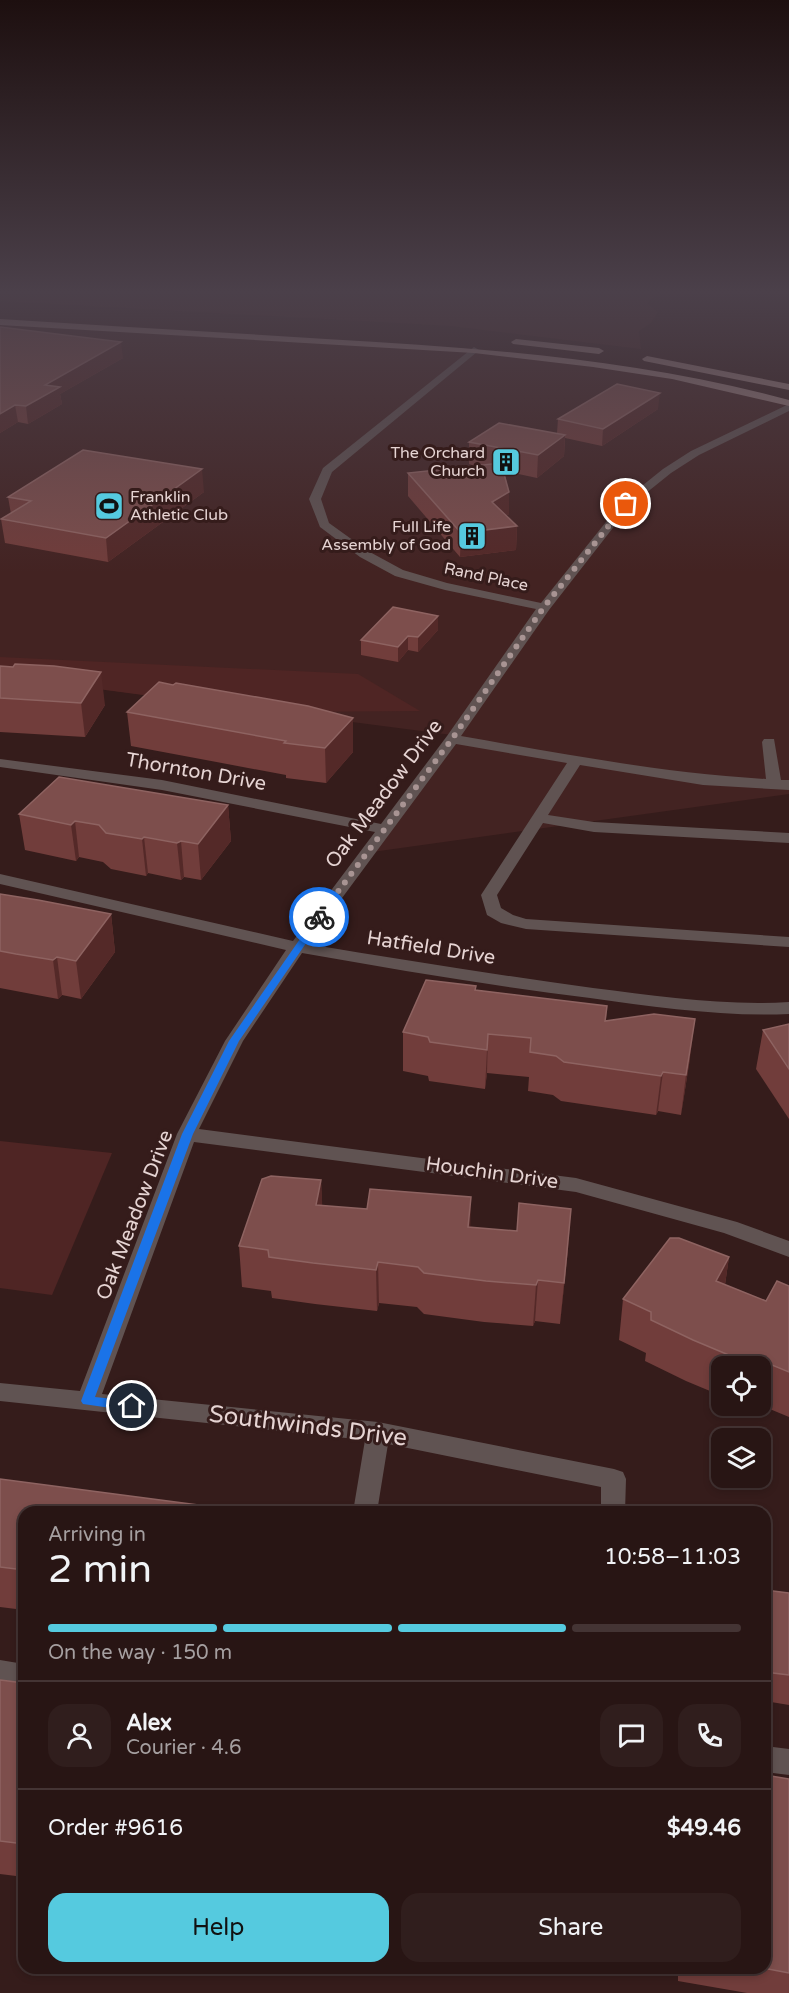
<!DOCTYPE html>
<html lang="en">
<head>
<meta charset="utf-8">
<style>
	:root { --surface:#281514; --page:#301e1d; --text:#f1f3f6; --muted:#a59fa0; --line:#443434; --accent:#55cadf }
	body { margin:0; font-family:"Varela Round",sans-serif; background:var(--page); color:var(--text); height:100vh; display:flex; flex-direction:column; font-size:22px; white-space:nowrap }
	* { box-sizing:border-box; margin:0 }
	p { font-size:20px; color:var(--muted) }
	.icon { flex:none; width:33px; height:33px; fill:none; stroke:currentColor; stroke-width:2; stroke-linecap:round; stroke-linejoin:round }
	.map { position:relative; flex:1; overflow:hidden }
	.sheet { position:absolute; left:18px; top:1506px; width:753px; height:468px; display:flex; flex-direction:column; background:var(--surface); border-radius:18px; box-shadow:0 3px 9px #0003,0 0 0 2px var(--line) }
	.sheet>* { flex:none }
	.tools { position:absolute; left:711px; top:1356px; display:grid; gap:12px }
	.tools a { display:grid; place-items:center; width:60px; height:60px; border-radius:12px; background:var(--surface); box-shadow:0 3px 9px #0003,0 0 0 2px var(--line); font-size:30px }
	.pin { position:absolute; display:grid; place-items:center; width:51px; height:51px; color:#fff; margin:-26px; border:3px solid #fff; border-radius:50%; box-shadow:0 2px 6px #0007 }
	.courier { position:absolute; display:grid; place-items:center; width:60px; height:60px; margin:-30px; border:4px solid #1a73e8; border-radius:50%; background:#fff; color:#222; box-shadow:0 2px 8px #0007 }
	.summary em { font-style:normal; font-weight:600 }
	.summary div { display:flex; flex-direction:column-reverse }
	.summary { display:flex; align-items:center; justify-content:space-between; height:102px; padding:0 30px }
	h1 { font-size:39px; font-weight:600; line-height:45px }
	.bar { display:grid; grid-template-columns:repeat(4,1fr); gap:9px 6px; align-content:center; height:72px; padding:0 30px }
	.bar i { height:8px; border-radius:4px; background:var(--line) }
	.bar .on { background:var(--accent) }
	.bar p { grid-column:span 4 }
	.line { display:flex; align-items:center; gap:15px; padding:0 30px; border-top:2px solid var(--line) }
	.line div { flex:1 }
	.round { display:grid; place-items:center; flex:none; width:63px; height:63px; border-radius:18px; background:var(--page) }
	.cta { display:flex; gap:12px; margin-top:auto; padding:12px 30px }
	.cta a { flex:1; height:69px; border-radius:18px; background:var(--accent); color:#111; font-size:24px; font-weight:600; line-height:69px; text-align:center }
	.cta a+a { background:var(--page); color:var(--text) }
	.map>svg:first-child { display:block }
</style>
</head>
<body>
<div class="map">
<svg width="789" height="1993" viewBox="0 0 789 1993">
	<rect width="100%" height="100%" fill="#351c1b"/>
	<!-- built -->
	<g fill="#432322">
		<polygon points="0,293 659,293 647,303 658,312 651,323 639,331 641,349 451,326 0,301"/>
		<polygon points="0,322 474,350 610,365 789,405 789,794 365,853 452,735 0,676"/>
	</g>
	<!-- green -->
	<g fill="#4f2524">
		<polygon points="0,657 358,674 420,711 271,712 0,676"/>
		<polygon points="0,1141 112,1153 52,1295 0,1288"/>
	</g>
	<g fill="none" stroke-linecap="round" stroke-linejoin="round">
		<!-- minor -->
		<g fill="#605352" fill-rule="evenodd">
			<path d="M474,347l5,3 -2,2 -145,120 -11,27 8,24 39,28 35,19 44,13 94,20 81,-101 41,-33 28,-18 98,-47v7l-90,44 -28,18 -41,33 -81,104 -88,126c102,18 202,37 305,43l-4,-37 2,-3h10l7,41h8v10l-86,-5 -123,-20 -32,50 46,7 195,11v10l-195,-11 -51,-9 -46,72 4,13 12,7 13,4 263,18v10l-263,-18 -25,-6 -14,-8 -6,-20 86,-132 -111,-19 -148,200c95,16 190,31 285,44 65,8 131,18 196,14v12c-66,3 -134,-7 -199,-16 -97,-12 -192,-28 -288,-45l-59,88 -44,88 377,49 161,44 52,19v16l-65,-24 -148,-41 -382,-50 -92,252 276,28 236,47 9,3 3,7 -1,33h-24v-25l-213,-43 -11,68h-24l12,-72 -365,-39v-18l80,8 97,-257 48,-93 61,-91 -286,-66v-10l293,67 82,-109 -213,-42 -162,-23v-8l162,21 219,44 66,-88 89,-127 -91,-19 -50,-14 -35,-19 -40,-30 -11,-28 14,-31z"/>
			<polygon points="0,1660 24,1664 24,1688 0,1684"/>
			<polygon points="765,1746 789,1749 789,1775 765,1772"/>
		</g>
		<!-- major -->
		<g fill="#9c817f" fill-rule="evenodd">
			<path d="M0,319c109,7 218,13 326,20 157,9 311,20 463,61v6l-117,-27 -79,-12 -119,-14 -474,-28z"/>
			<polygon points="516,339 599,348 604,351 599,354 513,344 511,342"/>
			<polygon points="647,356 789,384 789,390 644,361 642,359"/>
		</g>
	</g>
	<!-- wall -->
	<g fill="#713d3b">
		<polygon points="0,327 123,358 60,394 62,404 28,424 18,422 0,433"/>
		<polygon points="658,409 602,446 565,438 564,456 537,478 504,471 509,492 509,514 506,516 517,526 516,550 460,557 408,496 408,473 475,466 469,464 469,442 557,433 558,419"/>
		<polygon points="204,492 108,562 5,543 1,519 11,514 8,497"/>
		<polygon points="438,630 418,652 408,650 398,662 361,655 361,640"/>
		<polygon points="0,666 105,705 85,737 0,732"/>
		<polygon points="127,712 353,752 326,783 286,778 286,775 131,746"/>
		<polygon points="228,805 231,841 201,880 184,877 181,880 148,873 146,876 111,869 103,862 79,857 76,861 25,850 19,814"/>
		<polygon points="0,894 111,914 115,952 81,999 62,995 58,999 0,988"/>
		<polygon points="476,986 476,990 607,1006 606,1021 690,1058 681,1115 658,1111 656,1115 561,1101 553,1095 528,1091 529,1077 487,1073 485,1089 429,1081 428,1076 403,1071 403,1032"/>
		<polygon points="789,1024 789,1119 756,1069 763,1030"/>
		<polygon points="321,1180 322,1206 470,1228 568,1249 560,1324 535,1321 533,1326 484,1322 424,1314 417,1307 379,1303 377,1311 315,1304 272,1298 271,1291 242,1287 239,1246"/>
		<polygon points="729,1257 725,1285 766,1301 789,1286 789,1417 760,1405 760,1366 722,1366 722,1396 686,1381 645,1361 646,1353 619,1340 623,1299"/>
		<polygon points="0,1479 24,1512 24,1610 0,1607"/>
		<polygon points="765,1590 789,1593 789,1705 765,1701"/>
		<polygon points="0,1680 24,1683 24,1877 0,1874"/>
		<polygon points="789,1779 789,1993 747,1993 678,1981 678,1968 765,1968"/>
	</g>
	<!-- shaded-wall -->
	<g fill="#542928">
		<polygon points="121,342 123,358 60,394 62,404 28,424 26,406 45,385"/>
		<polygon points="660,393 658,409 602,446 603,429"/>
		<polygon points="15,405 18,422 0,433 0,414"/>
		<polygon points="565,435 564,456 537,478 538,455"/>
		<polygon points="202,469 204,492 108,562 106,538"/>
		<polygon points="509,492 509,514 491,525 492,502"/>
		<polygon points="517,526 516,550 460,557 461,533"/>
		<polygon points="438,616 438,630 418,652 418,637"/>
		<polygon points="408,636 408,650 398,662 398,647"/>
		<polygon points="101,672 105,705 85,737 81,703"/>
		<polygon points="353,718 353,752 326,783 325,748"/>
		<polygon points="228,805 231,841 201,880 198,844"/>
		<polygon points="75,821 79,857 76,861 71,825"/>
		<polygon points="144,837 148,873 146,876 142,839"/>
		<polygon points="181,841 184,877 181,880 177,843"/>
		<polygon points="111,914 115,952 81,999 76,961"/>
		<polygon points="57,957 62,995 58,999 53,960"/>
		<polygon points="695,1019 690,1058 681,1115 686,1075"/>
		<polygon points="488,1034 487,1073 485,1089 487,1050"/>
		<polygon points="663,1072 658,1111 656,1115 661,1076"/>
		<polygon points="321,1180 323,1220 316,1205"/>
		<polygon points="471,1197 470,1237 468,1227"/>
		<polygon points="571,1209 568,1249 560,1324 564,1283"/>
		<polygon points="729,1257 723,1298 716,1281"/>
		<polygon points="378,1262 379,1303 377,1311 376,1270"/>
		<polygon points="538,1280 535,1321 533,1326 536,1285"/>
	</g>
	<!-- building -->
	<g fill="#7d4e4c" stroke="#8e6361" stroke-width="1.5">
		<polygon points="0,327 121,342 45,385 60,387 26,406 15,405 0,414"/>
		<polygon points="617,384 660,393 603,429 558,419"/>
		<polygon points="499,423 565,435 538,455 469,442"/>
		<polygon points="83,450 202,469 106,538 1,519 31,501 8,497"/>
		<polygon points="501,463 509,492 492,502 517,526 461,533 408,473"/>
		<polygon points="393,607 438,616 418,637 408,636 398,647 361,640"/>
		<polygon points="15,664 54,666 101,672 81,703 0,698 0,666 13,667"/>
		<polygon points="159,682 173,685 176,683 308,706 353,718 325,748 284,743 286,741 127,712"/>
		<polygon points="59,777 228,805 198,844 181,841 177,843 144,837 142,839 106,833 99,825 75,821 71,825 19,814"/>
		<polygon points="0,894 38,900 111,914 76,961 57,957 53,960 16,954 0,951"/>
		<polygon points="426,980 476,986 475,990 607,1006 605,1021 654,1014 695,1019 686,1075 663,1072 661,1076 564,1062 556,1056 530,1052 531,1038 488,1034 487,1050 430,1042 428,1037 403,1032"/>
		<polygon points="789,1024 789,1069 763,1030"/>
		<polygon points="271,1176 321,1180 316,1205 367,1209 370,1189 471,1197 468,1227 517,1231 519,1203 571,1209 564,1283 538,1280 536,1285 486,1281 424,1273 418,1267 378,1262 376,1270 313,1263 269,1257 268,1250 239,1246 262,1179"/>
		<polygon points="670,1238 679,1238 729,1257 716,1281 766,1301 777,1281 789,1286 789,1372 760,1360 755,1366 693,1340 651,1320 651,1312 623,1299"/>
		<polygon points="0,1479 252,1512 24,1512 24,1570 0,1567"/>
		<polygon points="765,1590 789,1593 789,1675 765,1672"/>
		<polygon points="0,1680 24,1683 24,1844 0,1841"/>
		<polygon points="765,1775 789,1779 789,1973 763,1968 765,1968"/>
	</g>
	<!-- sky -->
	<linearGradient id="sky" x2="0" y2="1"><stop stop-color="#1d0f0f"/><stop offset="0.51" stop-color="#4b404a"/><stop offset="1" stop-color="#4b404a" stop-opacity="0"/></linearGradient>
	<rect width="789" height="572" fill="url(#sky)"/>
	<!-- route -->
	<polygon fill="#1a73e8" points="319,915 324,917 239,1041 193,1134 95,1397 132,1401 139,1406 132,1411 83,1404 81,1401 182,1134 229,1041 316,916"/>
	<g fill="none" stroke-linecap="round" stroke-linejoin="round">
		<!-- done -->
		<polyline stroke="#a89493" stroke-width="6" stroke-dasharray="0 10.8" points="319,917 452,739 544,607 626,504"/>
	</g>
	<!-- icons -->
	<defs>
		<g id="building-square" transform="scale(1.5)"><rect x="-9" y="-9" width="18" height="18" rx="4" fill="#55cadf" stroke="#351c1b"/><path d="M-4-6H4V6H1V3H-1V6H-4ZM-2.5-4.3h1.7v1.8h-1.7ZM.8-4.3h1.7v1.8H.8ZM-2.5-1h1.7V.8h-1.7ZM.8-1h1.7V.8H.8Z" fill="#111"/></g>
		<g id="stadium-square" transform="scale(1.5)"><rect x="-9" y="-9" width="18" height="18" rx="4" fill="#55cadf" stroke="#351c1b"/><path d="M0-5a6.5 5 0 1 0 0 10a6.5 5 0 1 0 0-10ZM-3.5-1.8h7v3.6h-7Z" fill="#111"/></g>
	</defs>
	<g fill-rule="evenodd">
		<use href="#building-square" x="506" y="462"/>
		<use href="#stadium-square" x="109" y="506"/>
		<use href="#building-square" x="472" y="536"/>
	</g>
	<g text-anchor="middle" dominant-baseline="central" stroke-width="6" stroke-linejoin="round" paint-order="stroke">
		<!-- far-poi labels -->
		<g font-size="16" fill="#e6d4d3" stroke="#351c1b" text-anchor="end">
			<text x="485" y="453">The Orchard<tspan x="485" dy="18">Church</tspan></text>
			<text x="130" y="497" text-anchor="start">Franklin<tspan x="130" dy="18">Athletic Club</tspan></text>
			<text x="451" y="527">Full Life<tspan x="451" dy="18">Assembly of God</tspan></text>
		</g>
		<!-- far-street labels -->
		<g font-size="16" fill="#e6d4d3" stroke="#351c1b">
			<text transform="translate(486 577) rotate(12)">Rand Place</text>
		</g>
		<!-- street labels -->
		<g font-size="20" fill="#e6d4d3" stroke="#351c1b">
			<text transform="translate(196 772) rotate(10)">Thornton Drive</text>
			<text transform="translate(384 794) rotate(-53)">Oak Meadow Drive</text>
			<text transform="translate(431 948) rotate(9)">Hatfield Drive</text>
			<text transform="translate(492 1173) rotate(8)">Houchin Drive</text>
			<text transform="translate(135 1215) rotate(-69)">Oak Meadow Drive</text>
		</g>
		<!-- near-street labels -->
		<g font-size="24" fill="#e6d4d3" stroke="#351c1b">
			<text transform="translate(308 1426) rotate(7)">Southwinds Drive</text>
		</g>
	</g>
</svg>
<div class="tools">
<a><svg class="icon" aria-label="locate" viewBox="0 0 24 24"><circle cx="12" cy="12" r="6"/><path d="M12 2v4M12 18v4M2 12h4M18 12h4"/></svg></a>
<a><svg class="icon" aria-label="layers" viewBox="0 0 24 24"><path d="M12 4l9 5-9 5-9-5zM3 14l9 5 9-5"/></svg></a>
</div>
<div class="pin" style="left:626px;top:504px;background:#ea580c"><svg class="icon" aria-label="bag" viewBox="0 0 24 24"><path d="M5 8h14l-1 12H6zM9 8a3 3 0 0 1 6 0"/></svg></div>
<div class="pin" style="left:132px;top:1406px;background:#1f2937"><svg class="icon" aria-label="home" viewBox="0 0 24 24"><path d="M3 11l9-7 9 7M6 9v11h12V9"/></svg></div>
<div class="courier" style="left:319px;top:917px"><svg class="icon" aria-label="bike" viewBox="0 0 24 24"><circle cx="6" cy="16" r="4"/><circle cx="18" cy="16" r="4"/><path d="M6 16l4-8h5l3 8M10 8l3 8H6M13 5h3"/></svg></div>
<section class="sheet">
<div class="summary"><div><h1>2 min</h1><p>Arriving in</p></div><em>10:58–11:03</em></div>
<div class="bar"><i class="on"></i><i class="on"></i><i class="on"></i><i></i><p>On the way · 150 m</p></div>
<div class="line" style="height:108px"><a class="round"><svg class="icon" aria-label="person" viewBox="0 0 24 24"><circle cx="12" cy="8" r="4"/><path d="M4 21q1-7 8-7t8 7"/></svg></a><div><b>Alex</b><p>Courier · 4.6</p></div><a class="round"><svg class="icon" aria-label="chat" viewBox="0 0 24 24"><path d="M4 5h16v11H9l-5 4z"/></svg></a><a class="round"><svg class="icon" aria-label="phone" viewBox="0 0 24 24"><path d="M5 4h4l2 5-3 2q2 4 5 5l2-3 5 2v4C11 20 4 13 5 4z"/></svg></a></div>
<div class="line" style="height:78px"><div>Order #9616</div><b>$49.46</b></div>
<div class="cta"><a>Help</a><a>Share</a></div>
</section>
</div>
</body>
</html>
